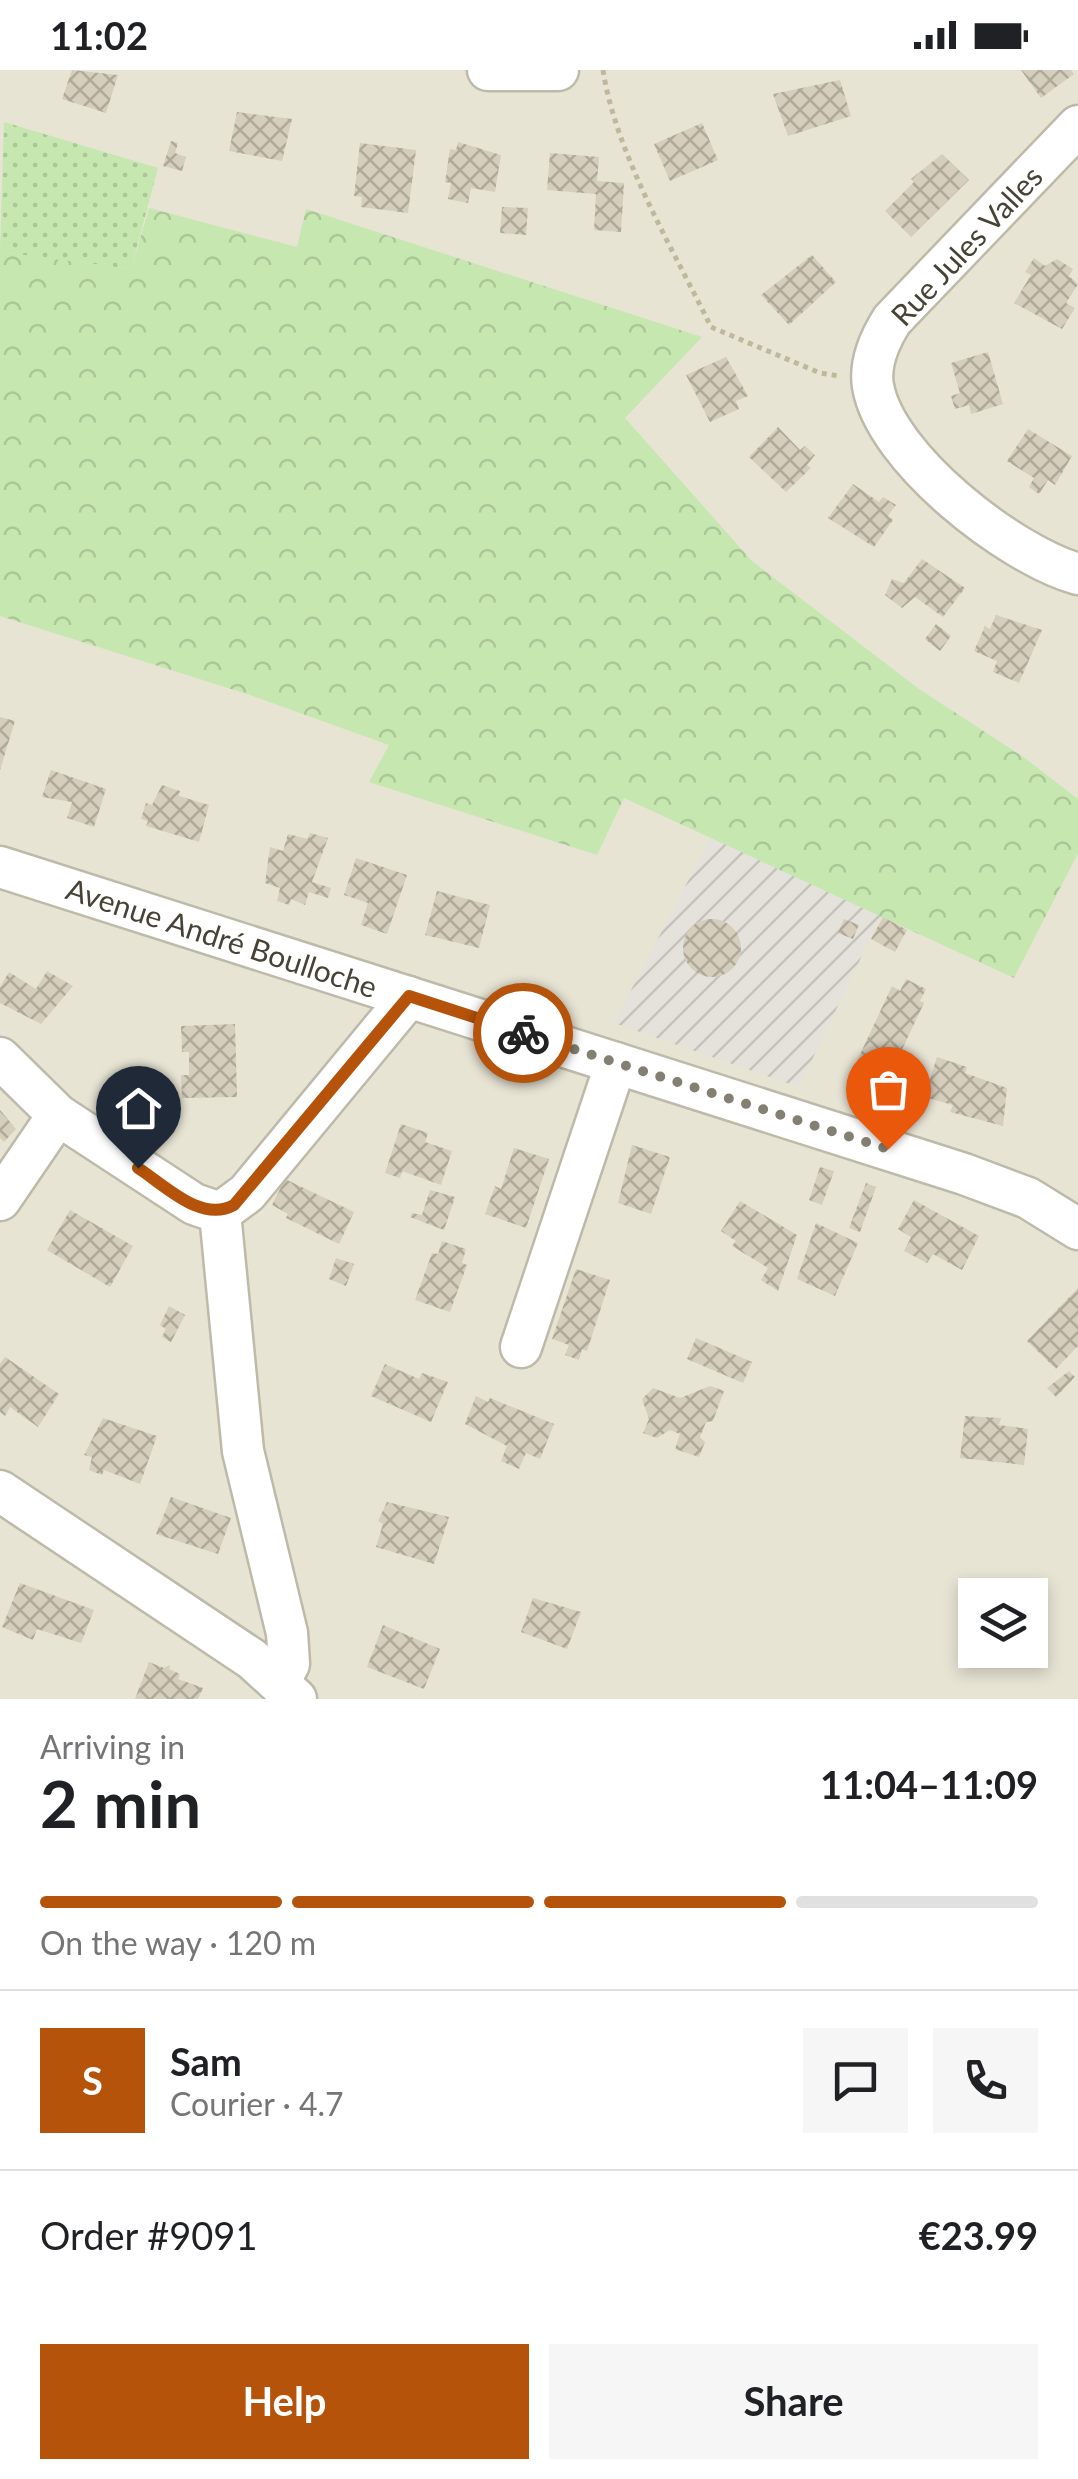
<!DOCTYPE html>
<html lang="en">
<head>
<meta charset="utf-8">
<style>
	:root { --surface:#fff; --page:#f6f6f6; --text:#202124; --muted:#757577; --line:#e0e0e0; --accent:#b45309 }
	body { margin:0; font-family:Lato,sans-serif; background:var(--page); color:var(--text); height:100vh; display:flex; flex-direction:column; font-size:38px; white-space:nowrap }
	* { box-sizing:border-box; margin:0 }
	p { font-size:32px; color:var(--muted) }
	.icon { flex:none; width:55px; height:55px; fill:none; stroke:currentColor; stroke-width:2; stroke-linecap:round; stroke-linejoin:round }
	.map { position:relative; height:1629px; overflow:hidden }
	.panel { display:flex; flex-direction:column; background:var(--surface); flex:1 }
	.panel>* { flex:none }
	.buttons { position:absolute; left:958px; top:1508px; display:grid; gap:20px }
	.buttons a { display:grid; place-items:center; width:90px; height:90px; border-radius:0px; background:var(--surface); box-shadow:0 5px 15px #0003; font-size:50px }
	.pin { position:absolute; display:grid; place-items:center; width:85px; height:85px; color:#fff; margin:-102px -42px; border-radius:50% 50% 50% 0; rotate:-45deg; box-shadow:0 0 10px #0007 }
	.pin .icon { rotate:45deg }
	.courier { position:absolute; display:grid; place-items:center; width:100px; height:100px; margin:-50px; border:8px solid #b45309; border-radius:50%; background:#fff; color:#222; box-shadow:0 2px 12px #0007 }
	.head em { font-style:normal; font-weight:700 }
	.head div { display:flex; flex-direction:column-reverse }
	.head { display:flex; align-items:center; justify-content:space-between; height:170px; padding:0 40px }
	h1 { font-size:65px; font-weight:700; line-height:75px }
	.bar { display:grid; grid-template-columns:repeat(4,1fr); gap:15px 10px; align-content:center; height:120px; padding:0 40px }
	.bar i { height:12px; border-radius:8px; background:var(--line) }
	.bar .active { background:var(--accent) }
	.bar p { grid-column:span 4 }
	.line { display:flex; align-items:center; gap:25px; padding:0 40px; border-top:2px solid var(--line) }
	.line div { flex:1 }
	.round { display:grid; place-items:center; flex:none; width:105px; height:105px; border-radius:0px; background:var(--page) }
	.button { display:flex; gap:20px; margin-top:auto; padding:20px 40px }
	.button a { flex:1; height:115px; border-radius:0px; background:var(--accent); color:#fff; font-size:40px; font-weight:700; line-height:115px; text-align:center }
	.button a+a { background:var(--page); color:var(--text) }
	.status { display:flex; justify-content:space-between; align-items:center; height:70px; padding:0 50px; background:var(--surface); direction:ltr }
	.status svg { height:28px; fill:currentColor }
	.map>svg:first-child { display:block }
</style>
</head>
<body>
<div class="status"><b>11:02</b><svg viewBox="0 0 49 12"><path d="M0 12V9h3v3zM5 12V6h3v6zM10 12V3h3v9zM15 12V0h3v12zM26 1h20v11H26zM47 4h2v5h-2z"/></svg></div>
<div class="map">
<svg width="1078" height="1629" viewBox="0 0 1078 1629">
	<defs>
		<pattern id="industrial-furrows" width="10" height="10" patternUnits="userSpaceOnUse" patternTransform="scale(2.5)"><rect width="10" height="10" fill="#e5e2db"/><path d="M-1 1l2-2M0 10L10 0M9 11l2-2" fill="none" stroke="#c6c3bd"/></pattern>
		<pattern id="grass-dots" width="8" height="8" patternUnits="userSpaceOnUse" patternTransform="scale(2.5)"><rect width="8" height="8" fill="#c6e7af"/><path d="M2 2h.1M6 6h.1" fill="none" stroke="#abc797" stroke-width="1.8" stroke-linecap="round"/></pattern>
		<pattern id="forest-crowns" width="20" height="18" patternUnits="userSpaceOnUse" patternTransform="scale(2.5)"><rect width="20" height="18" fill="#c6e7af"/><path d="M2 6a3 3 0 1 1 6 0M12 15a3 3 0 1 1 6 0" fill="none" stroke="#abc797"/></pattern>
		<pattern id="building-cross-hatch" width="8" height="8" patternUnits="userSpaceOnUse" patternTransform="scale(2.5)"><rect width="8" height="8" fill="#d5cebc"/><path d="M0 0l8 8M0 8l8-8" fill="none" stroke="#afa99a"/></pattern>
	</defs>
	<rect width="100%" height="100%" fill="#f3f1e6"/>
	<!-- residential -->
	<path fill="#e7e4d4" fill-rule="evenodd" d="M0,0h1078v1629h-1078zM975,1525h55v55h-55z"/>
	<!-- industrial -->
	<polygon fill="url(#industrial-furrows)" points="712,765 881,846 799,1017 614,953"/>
	<!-- grass -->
	<polygon fill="url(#grass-dots)" points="4,52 158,98 131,199 0,182"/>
	<!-- forest -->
	<polygon fill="url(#forest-crowns)" points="149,138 297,177 306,139 702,267 625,348 752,491 919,619 1022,686 1078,729 1078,783 1014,908 624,728 597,785 369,712 389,675 250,625 0,546 0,182 131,199"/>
	<!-- building -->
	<g fill="url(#building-cross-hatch)">
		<polygon points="72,0 118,5 106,43 62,29"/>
		<polygon points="1021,0 1071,0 1074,4 1041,28"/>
		<polygon points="840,10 851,46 788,66 773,24"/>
		<polygon points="237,42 292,49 282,91 229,81"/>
		<polygon points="702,53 718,90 670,111 654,74"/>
		<polygon points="171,71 178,73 175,83 186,87 182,101 163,96"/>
		<polygon points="458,72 501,85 495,122 471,118 468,133 448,129 451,113 445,112 450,79 456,80"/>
		<polygon points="360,73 416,80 408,143 361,137 362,127 354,126"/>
		<polygon points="550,83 599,87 597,111 624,113 621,162 594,160 596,124 547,120"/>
		<polygon points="942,84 969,110 911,167 885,141 914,112 911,109"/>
		<polygon points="502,137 528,138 526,165 500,163"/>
		<polygon points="812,185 836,212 789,255 761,225"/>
		<polygon points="1034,188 1045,196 1057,189 1073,199 1069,206 1078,214 1066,233 1075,238 1062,259 1014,233 1031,205 1025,202"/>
		<polygon points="988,282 1003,334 971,344 969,335 955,339 951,326 960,323 951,293"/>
		<polygon points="726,287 748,326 736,331 739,339 710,352 686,305"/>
		<polygon points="778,357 800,380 805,376 815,385 807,395 811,398 786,422 749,387"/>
		<polygon points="1028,359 1072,386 1055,415 1048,410 1039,424 1029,417 1034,408 1007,391"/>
		<polygon points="853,414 879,432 883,427 896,435 888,446 893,450 874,477 828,448"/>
		<polygon points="922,489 965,518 943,547 915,527 902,538 885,525 892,509 904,513"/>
		<polygon points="996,545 1042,560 1019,613 993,602 997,591 974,581 985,556 990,559"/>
		<polygon points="936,554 951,566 940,581 925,569"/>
		<polygon points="0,647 15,651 0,700"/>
		<polygon points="51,700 106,719 94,757 67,748 72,732 42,727"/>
		<polygon points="162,715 180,721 179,726 209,735 199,772 146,756 148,751 141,749 146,733 152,735"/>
		<polygon points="310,763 328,768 312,812 331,818 328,828 309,822 305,835 291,829 289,835 277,831 280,818 265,813 270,777 283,781 288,764 308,769"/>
		<polygon points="356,788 407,805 387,864 361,855 368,833 344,825"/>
		<polygon points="437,821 490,835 479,878 425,865"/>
		<polygon points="883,847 907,860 895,882 871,869"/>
		<polygon points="844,849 859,855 853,869 838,863"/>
		<circle cx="712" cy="878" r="29"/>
		<polygon points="47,901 73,916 41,954 0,933 0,917 9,902 36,919"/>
		<polygon points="906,909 926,919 920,931 924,933 889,1007 857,991 892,916 900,921"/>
		<polygon points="235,954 237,1027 182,1028 181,1005 189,1005 189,982 182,982 181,956"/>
		<polygon points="937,987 967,997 965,1003 1007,1018 1003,1056 950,1042 953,1035 924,1027"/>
		<polygon points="0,1040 16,1059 4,1072 0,1068"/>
		<polygon points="401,1054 428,1063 425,1072 452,1081 441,1115 402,1101 400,1108 385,1103"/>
		<polygon points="632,1075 670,1087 651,1144 618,1133"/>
		<polygon points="514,1078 549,1089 526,1158 485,1144 495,1116 501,1119"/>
		<polygon points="820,1097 834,1101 822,1135 809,1130"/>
		<polygon points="285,1109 354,1142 339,1174 286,1148 288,1144 272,1135"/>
		<polygon points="866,1113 876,1117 860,1162 849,1158"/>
		<polygon points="430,1120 455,1127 444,1160 410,1147 412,1143 422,1145"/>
		<polygon points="914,1130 979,1166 962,1200 933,1184 927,1193 904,1181 911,1167 898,1159"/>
		<polygon points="740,1131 797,1165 778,1221 761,1210 768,1198 732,1176 736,1171 721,1161"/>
		<polygon points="70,1140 133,1176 110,1217 47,1180"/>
		<polygon points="816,1153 858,1173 835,1226 797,1209"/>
		<polygon points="442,1171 466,1179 462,1193 467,1195 450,1242 415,1230 432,1183 438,1184"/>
		<polygon points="336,1188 354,1194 346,1216 329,1209"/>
		<polygon points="576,1199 610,1210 587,1281 582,1279 579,1290 565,1285 569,1275 552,1269"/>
		<polygon points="1078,1218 1078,1276 1056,1299 1027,1271"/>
		<polygon points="169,1236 185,1245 171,1272 162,1267 166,1259 160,1255"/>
		<polygon points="696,1268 752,1292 743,1313 687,1289"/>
		<polygon points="5,1287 59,1324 38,1357 10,1337 5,1346 0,1342 0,1294"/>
		<polygon points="385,1294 419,1309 422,1303 448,1312 431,1352 371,1326"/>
		<polygon points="1069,1301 1075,1307 1056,1327 1047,1318"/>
		<polygon points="710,1316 724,1321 713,1351 706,1352 700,1367 705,1372 699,1387 675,1379 680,1364 670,1360 657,1368 643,1363 649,1349 642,1329 653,1318 680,1328"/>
		<polygon points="476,1326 488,1332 490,1328 554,1354 540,1389 526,1383 519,1399 501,1391 507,1376 465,1354"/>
		<polygon points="965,1346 1001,1348 999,1355 1028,1359 1024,1395 960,1388"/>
		<polygon points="103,1348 157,1366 140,1414 104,1400 102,1405 89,1400 92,1387 84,1385"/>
		<polygon points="171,1427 231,1448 218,1484 156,1464"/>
		<polygon points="387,1432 449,1447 434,1494 376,1477 383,1454 378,1451"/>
		<polygon points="20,1513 94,1540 81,1573 37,1559 33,1570 2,1557"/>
		<polygon points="533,1528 581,1542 567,1579 521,1562"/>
		<polygon points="383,1555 440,1579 424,1619 367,1597"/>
		<polygon points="149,1592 164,1598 170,1595 169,1599 180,1604 178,1609 203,1618 198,1629 135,1629"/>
	</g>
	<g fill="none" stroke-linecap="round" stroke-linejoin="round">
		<!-- minor casing -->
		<g stroke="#bebaa9" stroke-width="45">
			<g id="minor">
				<polyline points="488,0 558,0"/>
				<path d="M1078,56l-186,194c-12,19 -23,42 -19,66 12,72 137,169 205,188"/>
				<polyline points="0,797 964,1104 1028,1128 1078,1159"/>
				<polyline points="0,988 58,1045 194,1134 220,1143"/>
				<polyline points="0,1130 58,1045"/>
				<polyline points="220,1143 243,1381 287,1563 289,1594 280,1611"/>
				<polyline points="220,1143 247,1123 409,927"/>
				<polyline points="521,1277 616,993"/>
				<polyline points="0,1421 252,1589 296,1629"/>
			</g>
		</g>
		<!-- path -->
		<path stroke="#c0b89a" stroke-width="5" stroke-dasharray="5 5" stroke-linecap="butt" d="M603,0c13,85 70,179 108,257l109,46 19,3"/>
		<!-- minor -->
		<use href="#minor" stroke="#fff" stroke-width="40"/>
	</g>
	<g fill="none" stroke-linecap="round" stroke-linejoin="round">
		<!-- done -->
		<polyline stroke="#837f73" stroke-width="10" stroke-dasharray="0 18" points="523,963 888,1079"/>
		<!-- route -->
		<path stroke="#b45309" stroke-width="12" d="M138,1098c28,18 63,55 96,37l175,-209 114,37"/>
	</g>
	<g text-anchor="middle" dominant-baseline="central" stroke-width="10" stroke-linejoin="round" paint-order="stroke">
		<!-- street labels -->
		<g font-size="30" fill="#464235" stroke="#fff">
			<text transform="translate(966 175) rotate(-47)">Rue Jules Valles</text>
			<text transform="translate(222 867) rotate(18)">Avenue André Boulloche</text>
		</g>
	</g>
</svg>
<div class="buttons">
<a><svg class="icon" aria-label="layers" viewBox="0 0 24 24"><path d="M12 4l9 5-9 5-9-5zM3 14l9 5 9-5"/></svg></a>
</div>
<div class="pin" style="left:888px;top:1079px;background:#ea580c"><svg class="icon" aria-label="bag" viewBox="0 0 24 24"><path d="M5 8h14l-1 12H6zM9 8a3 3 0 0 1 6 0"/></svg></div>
<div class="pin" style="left:138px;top:1098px;background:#1f2937"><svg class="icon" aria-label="home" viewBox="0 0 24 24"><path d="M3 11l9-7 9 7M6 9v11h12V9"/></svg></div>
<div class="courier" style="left:523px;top:963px"><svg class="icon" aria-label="bike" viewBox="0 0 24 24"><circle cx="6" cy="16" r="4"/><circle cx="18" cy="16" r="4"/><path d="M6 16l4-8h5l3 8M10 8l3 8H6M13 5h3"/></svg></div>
</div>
<section class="panel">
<div class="head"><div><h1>2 min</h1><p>Arriving in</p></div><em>11:04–11:09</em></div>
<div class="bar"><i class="active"></i><i class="active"></i><i class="active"></i><i></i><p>On the way · 120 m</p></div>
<div class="line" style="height:180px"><b class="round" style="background:var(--accent);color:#fff">S</b><div><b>Sam</b><p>Courier · 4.7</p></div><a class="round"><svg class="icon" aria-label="chat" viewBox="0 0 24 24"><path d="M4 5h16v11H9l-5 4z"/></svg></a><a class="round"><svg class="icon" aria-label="phone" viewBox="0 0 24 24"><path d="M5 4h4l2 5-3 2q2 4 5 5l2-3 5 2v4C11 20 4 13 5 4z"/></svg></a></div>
<div class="line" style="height:130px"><div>Order #9091</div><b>€23.99</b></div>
<div class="button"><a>Help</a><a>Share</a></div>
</section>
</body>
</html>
